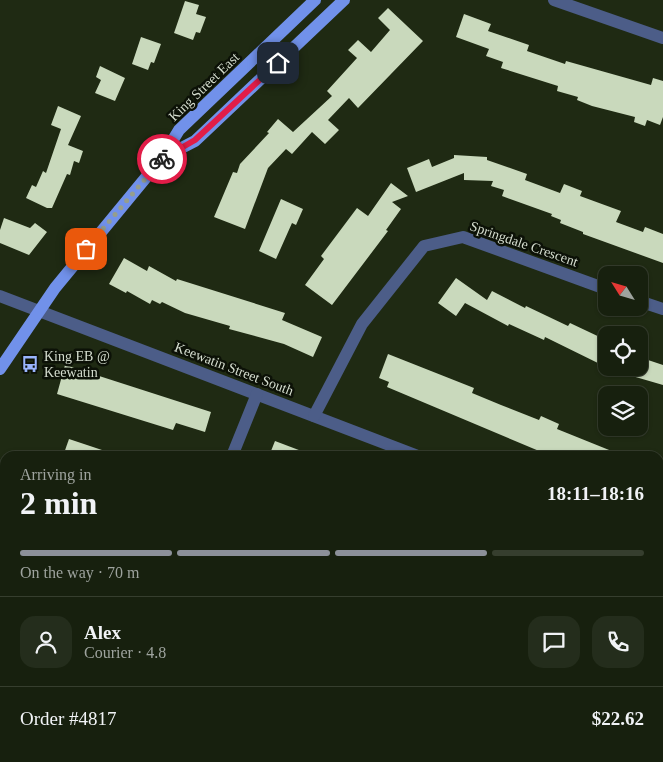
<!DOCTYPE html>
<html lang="en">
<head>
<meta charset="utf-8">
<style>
	:root { --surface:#17200e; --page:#242d1c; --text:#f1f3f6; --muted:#9ea39e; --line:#363e2e; --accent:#8c9099 }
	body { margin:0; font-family:Georgia,serif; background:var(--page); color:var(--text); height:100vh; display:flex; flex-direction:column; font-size:19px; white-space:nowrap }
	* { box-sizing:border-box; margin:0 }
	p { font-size:16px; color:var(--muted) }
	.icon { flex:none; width:28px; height:28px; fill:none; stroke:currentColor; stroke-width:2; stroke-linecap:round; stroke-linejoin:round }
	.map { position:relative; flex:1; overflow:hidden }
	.drawer { position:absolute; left:0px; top:451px; width:664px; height:311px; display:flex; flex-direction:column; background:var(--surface); border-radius:15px 15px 0 0; box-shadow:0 1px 4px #0004,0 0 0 1px var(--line) }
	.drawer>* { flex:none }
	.needle { width:32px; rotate:307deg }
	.buttons { position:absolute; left:598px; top:266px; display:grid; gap:10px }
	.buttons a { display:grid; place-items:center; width:50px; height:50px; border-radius:10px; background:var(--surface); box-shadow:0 1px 4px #0004,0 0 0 1px var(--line); font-size:25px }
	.pin { position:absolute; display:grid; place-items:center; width:42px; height:42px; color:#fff; margin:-21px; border-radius:10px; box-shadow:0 2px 8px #0006 }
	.courier { position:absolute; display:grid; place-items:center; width:50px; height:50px; margin:-25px; border:4px solid #e11d48; border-radius:50%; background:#fff; color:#222; box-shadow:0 1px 6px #0007 }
	.headline em { font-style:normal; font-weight:600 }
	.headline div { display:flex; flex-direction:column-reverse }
	.headline { display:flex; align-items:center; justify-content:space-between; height:85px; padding:0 20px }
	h1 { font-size:32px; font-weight:600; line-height:38px }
	.bar { display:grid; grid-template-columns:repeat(4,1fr); gap:8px 5px; align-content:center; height:60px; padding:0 20px }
	.bar i { height:6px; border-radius:4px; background:var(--line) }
	.bar .active { background:var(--accent) }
	.bar p { grid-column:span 4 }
	.line { display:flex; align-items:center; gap:12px; padding:0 20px; border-top:1px solid var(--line) }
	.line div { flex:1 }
	.round { display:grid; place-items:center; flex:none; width:52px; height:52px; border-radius:15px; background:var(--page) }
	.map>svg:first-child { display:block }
</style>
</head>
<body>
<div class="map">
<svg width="663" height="762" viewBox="0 0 663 762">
	<rect width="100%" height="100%" fill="#1f2a13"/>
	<!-- building -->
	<g fill="#c9d9bc">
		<polygon points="185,1 199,5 196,14 206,17 200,33 196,32 193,40 174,33"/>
		<polygon points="388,8 423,41 358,108 349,98 328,120 339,130 325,144 312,132 292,154 286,149 268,168 245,229 214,217 233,172 237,173 240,164 269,133 267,132 278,119 293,132 332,96 327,91 357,58 348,50 358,40 371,52 390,30 378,18"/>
		<polygon points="464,14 491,24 488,31 529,45 527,51 565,64 566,61 651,85 653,78 663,81 663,117 660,125 647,120 645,126 634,122 635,117 592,106 577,100 578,97 557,91 558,86 501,68 503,62 486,56 489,49 456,37"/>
		<polygon points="141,37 161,44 154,63 151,62 148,70 132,64"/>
		<polygon points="100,66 125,78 115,101 95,93 101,80 96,77"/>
		<polygon points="58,106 81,116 68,145 83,151 79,163 74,161 70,175 67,174 52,208 47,208 26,198 32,185 36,187 43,171 46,173 61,129 51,125"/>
		<polygon points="454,155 487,157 487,160 527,174 525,180 560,193 564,184 582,191 580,196 621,211 616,222 643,232 645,227 663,234 663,263 583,234 583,232 560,223 561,220 551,216 552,214 502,196 504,190 491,186 493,181 464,180 464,173 416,192 407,168 429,159 432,167 454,158"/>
		<polygon points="391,183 408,196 392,202 401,209 386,230 388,231 332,305 305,285 324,259 321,256 357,208 368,216"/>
		<polygon points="281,199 303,209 296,225 292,223 276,259 259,251"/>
		<polygon points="4,218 30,228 35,223 47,232 29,255 0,243 0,230"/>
		<polygon points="124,258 147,271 149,266 176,281 177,279 285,313 282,320 322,337 313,357 284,344 229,329 230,326 185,313 162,302 160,304 152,300 150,304 127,291 126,293 109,284"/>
		<polygon points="456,278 487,300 492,291 525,308 526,306 568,326 570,323 606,340 606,367 545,337 544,340 509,324 508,326 465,303 456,316 438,303"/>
		<polygon points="388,354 474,388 472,393 501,405 539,420 541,416 559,424 557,429 624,456 551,456 387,387 389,382 379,378"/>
		<polygon points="639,357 663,365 663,385 615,371 616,368 639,368"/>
		<polygon points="65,365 211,412 205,432 176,423 173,430 57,394"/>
		<polygon points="69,439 114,454 113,456 63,456"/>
		<polygon points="275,441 312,455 312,456 269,456"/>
	</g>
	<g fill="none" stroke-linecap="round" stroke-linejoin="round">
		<!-- minor -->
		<g stroke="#4c5d88" stroke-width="12">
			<polyline points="554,0 663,38"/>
			<polyline points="0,296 418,456"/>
			<polyline points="639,301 663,309"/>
			<polyline points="314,416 362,324 424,246 463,237 606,289"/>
			<polyline points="232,456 257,394"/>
			<polyline points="659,550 663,551"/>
			<polyline points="659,635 663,623"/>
			<polyline points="496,758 504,762"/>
			<polyline points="654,758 662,762"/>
			<polyline points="121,762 123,758"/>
			<polyline points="578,762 582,758"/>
		</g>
		<!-- major -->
		<g stroke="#7191ea" stroke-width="12">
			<polyline points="162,158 195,141 344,0"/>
			<polyline points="0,369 55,288 162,158 179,130 315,0"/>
		</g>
	</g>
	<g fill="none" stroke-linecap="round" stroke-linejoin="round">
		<!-- done -->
		<polyline stroke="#959e8d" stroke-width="5" stroke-dasharray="0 9" points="86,249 162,159"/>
		<!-- route -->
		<polyline stroke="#e11d48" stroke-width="6" points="162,159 195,140 278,63"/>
	</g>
	<!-- icons -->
	<defs>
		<g id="bus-bare" transform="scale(1.35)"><path d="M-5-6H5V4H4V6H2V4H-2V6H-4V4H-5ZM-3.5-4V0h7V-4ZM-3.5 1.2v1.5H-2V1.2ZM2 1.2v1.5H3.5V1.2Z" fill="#99b5fd" stroke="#0c1107" stroke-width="2.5" paint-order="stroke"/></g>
	</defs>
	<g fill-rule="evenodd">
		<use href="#bus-bare" x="30" y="364"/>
	</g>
	<g text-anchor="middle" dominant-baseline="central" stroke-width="5" stroke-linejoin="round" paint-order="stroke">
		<!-- street labels -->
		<g font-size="14" fill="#d5ddcf" stroke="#0c1107">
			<text transform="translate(204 87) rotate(-44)">King Street East</text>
			<text transform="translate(524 244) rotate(19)">Springdale Crescent</text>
			<text transform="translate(234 369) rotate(21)">Keewatin Street South</text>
		</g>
		<!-- poi labels -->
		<g font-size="14" fill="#d5ddcf" stroke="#0c1107" text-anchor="start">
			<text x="44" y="356">King EB @<tspan x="44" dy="16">Keewatin</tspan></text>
		</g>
	</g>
</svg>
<div class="buttons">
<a><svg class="needle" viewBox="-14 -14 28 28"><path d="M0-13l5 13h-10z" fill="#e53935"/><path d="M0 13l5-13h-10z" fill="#9ea39e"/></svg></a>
<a><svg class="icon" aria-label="locate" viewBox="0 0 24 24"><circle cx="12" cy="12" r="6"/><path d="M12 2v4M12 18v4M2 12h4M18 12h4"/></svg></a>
<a><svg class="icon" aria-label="layers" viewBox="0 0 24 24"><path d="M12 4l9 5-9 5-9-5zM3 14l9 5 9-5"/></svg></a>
</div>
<div class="pin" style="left:86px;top:249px;background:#ea580c"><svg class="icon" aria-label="bag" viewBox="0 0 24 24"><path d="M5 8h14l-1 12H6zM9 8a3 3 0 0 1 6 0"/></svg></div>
<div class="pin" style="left:278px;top:63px;background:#1f2937"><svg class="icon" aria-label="home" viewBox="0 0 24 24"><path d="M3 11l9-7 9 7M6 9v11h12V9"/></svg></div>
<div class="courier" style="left:162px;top:159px"><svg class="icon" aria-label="bike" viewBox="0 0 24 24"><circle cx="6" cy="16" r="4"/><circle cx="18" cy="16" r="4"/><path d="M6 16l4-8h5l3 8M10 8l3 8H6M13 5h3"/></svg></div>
<section class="drawer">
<div class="headline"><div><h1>2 min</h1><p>Arriving in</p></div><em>18:11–18:16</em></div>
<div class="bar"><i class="active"></i><i class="active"></i><i class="active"></i><i></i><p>On the way · 70 m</p></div>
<div class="line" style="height:90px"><a class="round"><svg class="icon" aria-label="person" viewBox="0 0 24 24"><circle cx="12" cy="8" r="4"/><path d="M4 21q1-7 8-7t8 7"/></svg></a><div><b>Alex</b><p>Courier · 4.8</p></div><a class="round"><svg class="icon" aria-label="chat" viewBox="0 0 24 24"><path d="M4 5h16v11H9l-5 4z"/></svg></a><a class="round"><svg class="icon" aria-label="phone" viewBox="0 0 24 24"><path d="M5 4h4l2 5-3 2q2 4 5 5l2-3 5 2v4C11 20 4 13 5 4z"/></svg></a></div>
<div class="line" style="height:65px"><div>Order #4817</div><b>$22.62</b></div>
</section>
</div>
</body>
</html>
